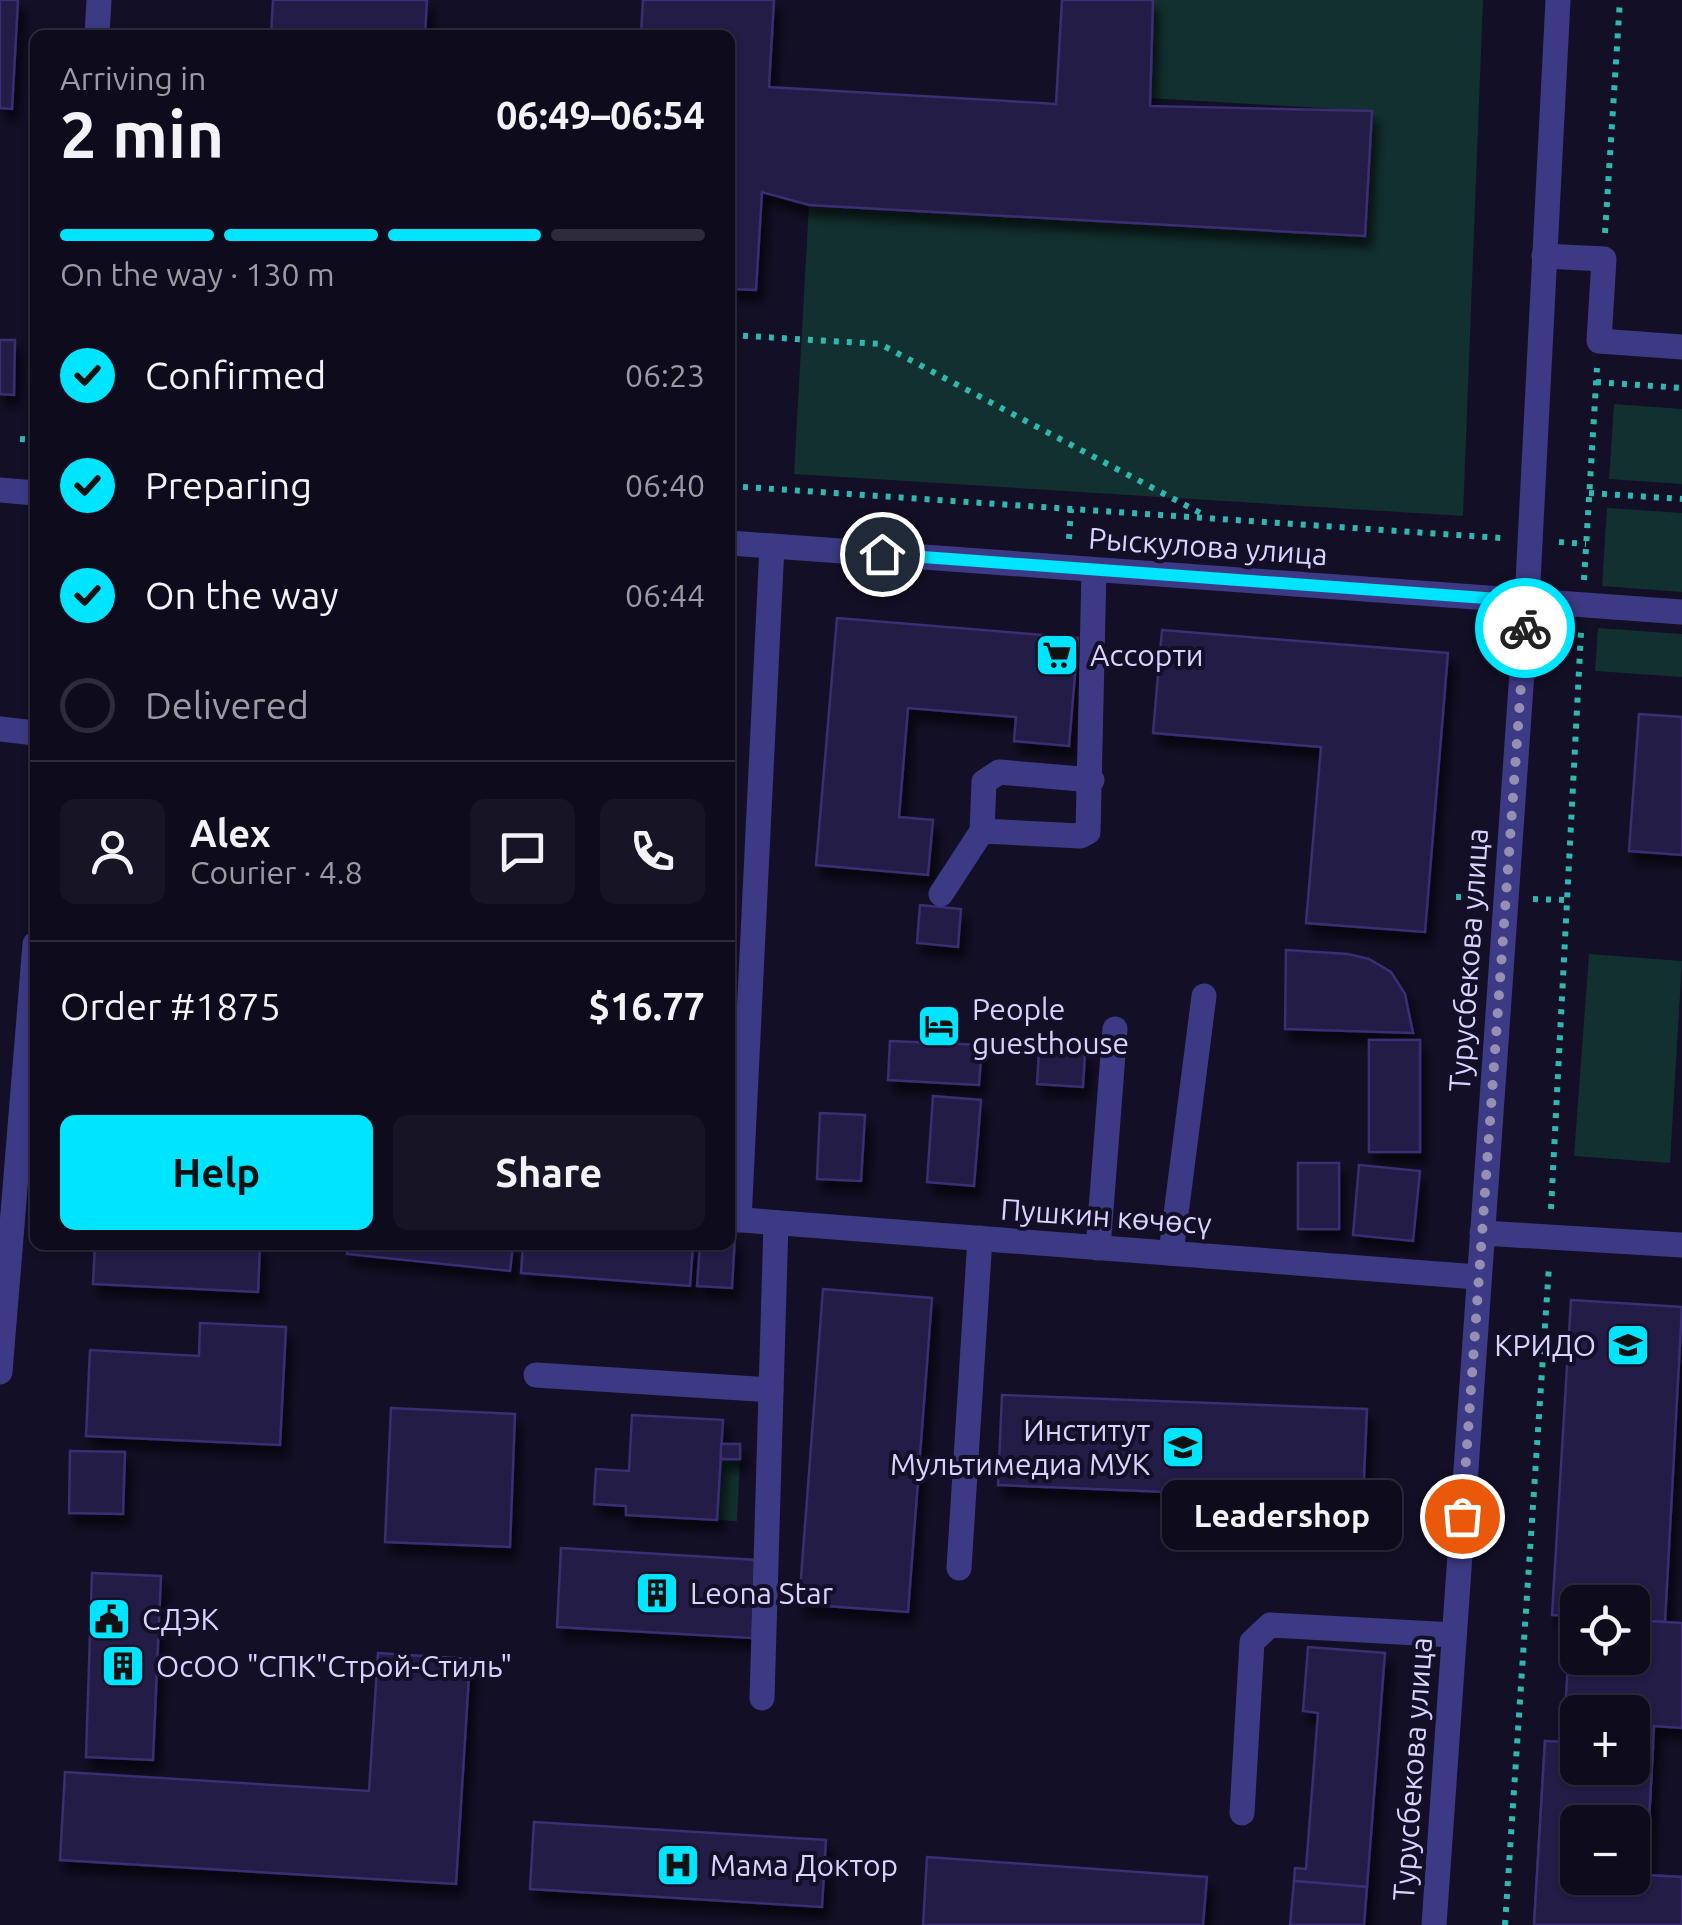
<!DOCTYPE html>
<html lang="en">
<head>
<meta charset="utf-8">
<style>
	:root { --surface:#0e0b1c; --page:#171425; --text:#f1f3f6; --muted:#9b9ba3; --line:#2e2b3b; --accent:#00e5ff }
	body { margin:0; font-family:Ubuntu,sans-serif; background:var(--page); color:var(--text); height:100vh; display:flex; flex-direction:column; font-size:38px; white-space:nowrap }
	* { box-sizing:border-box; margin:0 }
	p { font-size:32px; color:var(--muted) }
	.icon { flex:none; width:55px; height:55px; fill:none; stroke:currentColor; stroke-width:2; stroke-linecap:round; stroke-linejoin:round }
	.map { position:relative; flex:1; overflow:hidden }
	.sheet { position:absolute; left:30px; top:30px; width:705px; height:1220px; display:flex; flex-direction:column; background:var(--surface); border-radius:15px; box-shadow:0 2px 8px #0004,0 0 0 2px var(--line) }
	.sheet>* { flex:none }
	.buttons { position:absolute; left:1560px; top:1585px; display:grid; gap:20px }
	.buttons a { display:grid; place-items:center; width:90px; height:90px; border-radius:15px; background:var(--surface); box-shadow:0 2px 8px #0004,0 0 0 2px var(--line); font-size:50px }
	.pin { position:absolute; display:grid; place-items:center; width:85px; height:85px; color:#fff; margin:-42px; border:5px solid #fff; border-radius:50%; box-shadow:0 2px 10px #0007 }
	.courier { position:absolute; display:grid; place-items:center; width:100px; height:100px; margin:-50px; border:8px solid #00e5ff; border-radius:50%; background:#fff; color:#222; box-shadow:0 2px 12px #0007 }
	.bubble { position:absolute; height:70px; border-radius:15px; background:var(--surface); box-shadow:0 2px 8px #0004,0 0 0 2px var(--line); font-size:32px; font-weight:600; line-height:70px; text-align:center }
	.head em { font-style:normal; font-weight:600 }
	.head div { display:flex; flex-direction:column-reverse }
	.head { display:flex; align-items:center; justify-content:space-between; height:170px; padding:0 30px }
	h1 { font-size:65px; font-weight:600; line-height:75px }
	.bar { display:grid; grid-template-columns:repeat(4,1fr); gap:15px 10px; align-content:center; height:120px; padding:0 30px }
	.bar i { height:12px; border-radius:8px; background:var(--line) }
	.bar .selected { background:var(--accent) }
	.bar p { grid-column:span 4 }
	.line { display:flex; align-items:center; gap:25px; padding:0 30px; border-top:2px solid var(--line) }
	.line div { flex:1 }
	.round { display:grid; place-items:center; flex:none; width:105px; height:105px; border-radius:15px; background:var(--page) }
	ol { padding:0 30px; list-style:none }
	li { display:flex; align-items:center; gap:30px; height:110px }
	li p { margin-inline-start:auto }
	li .icon { padding:10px; border-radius:50%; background:var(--accent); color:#111; stroke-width:4 }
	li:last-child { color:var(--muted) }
	li i { width:55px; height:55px; border:5px solid var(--line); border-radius:50% }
	.cta { display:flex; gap:20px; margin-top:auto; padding:20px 30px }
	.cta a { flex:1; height:115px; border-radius:15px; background:var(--accent); color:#111; font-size:40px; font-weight:600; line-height:115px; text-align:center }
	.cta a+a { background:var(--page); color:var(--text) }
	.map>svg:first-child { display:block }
</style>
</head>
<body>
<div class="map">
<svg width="1682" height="1925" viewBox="0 0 1682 1925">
	<defs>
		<filter id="shadow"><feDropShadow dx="6" dy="11" stdDeviation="5" flood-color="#0009"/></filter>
	</defs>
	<rect width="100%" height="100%" fill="#130f26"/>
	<!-- green -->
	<g fill="#12302f">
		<polygon points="1153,0 1483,0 1463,516 794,474 809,205 1364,236 1371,111 1148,98"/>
		<polygon points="1614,404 1682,409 1682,484 1609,479"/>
		<polygon points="1607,508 1682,513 1682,592 1602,586"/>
		<polygon points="1598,628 1682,634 1682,677 1595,671"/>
		<polygon points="1589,954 1682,961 1670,1163 1574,1156"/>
		<polygon points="721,1459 740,1459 737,1521 717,1520"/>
	</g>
	<!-- building -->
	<g fill="#241b47" stroke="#3b2d73" stroke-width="2.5" fill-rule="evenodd" filter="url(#shadow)">
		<polygon points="0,0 18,0 12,109 0,108"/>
		<polygon points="273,0 427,0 425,35 271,35"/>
		<polygon points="643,0 774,0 769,87 1056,104 1062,0 1153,0 1150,106 1372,111 1365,236 809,205 762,192 756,290 730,289 730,35 641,35"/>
		<polygon points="0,340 15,340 14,395 0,394"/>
		<polygon points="837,618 1078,638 1069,746 1014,741 1016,717 908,708 899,817 933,820 928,875 816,865"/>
		<polygon points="1162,630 1448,653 1425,932 1306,923 1321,747 1153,733"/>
		<polygon points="1639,714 1682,717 1682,855 1629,851"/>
		<polygon points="920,905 961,909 958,947 917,943"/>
		<polygon points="1286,950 1348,954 1369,959 1391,972 1405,994 1413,1033 1285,1029"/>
		<rect x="1369" y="1040" width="51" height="112"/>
		<polygon points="890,1041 982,1045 979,1085 888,1080"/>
		<polygon points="1039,1050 1085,1052 1083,1087 1037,1084"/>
		<polygon points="933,1096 981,1100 974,1186 927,1182"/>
		<polygon points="820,1113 865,1115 861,1181 817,1179"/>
		<rect x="1298" y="1163" width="41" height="66"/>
		<polygon points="1359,1165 1420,1171 1413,1241 1353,1235"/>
		<polygon points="730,1236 735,1236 732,1288 697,1286 700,1245 730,1245"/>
		<polygon points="95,1245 260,1245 258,1292 93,1284"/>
		<polygon points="348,1245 513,1245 510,1271 347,1254"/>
		<polygon points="523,1245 693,1245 690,1286 521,1273"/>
		<polygon points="823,1289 932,1298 908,1612 799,1604"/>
		<polygon points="1571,1300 1682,1307 1665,1622 1632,1620 1632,1602 1578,1602 1578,1616 1552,1615"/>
		<polygon points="200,1323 286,1327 280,1445 86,1436 90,1350 199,1356"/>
		<polygon points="1002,1395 1367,1409 1363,1500 998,1485"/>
		<polygon points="391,1408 515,1414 510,1547 385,1542"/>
		<polygon points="632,1415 723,1420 717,1520 626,1515 626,1506 594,1504 596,1469 629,1471"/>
		<rect x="721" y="1444" width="19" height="15"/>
		<polygon points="70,1451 125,1452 123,1514 69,1513"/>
		<polygon points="561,1548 757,1560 752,1638 557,1627"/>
		<polygon points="92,1573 161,1576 153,1760 86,1757"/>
		<path d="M1571,1616h7v42h54v-38l50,3v105l-28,-2 -8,149 36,2v48h-148l11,-184 18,1zM1578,1712h54v56h-54zM1578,1822h54v56h-54z"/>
		<polygon points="1308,1647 1385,1653 1367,1887 1294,1881 1295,1868 1306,1869 1318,1713 1303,1711"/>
		<polygon points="378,1653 470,1659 456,1884 60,1860 65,1772 369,1791"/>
		<path d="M1545,1741l33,2v25h54v-22l21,1 -7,128 36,2v48h-148zM1578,1822h54v56h-54z"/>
		<polygon points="534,1822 826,1840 822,1907 530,1889"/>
		<polygon points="927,1857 1207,1877 1203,1925 923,1925"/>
		<polygon points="1294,1881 1367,1887 1364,1925 1290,1925"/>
	</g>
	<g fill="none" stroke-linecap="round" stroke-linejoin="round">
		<!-- path -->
		<g stroke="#2fb8b0" stroke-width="6" stroke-dasharray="5 8" stroke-linecap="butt">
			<polyline points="1605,233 1620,0"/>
			<polyline points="730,335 880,344 1206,516"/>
			<polyline points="1596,382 1682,388"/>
			<polyline points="20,439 35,440"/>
			<polyline points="730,486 1502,538"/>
			<polyline points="1589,493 1682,499"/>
			<polyline points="1069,539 1071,509"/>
			<polyline points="1559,542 1586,544"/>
			<polyline points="1584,580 1597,368"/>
			<polyline points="1456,897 1480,897"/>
			<polyline points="1533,899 1567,900"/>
			<polyline points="1551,1209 1581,632"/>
			<polyline points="1505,1925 1549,1266"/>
		</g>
		<!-- minor -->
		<g stroke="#3d3a85" stroke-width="25">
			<polyline points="97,35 99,0"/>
			<polyline points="1544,256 1604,259 1599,341 1682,347"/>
			<polyline points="0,490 35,493"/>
			<polyline points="730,543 1682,612"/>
			<polyline points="0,729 35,733"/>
			<polyline points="982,831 984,782 999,772 1092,780"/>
			<polyline points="941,894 982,831 1080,836 1088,832 1094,570"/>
			<polyline points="730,1219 1477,1277"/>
			<polyline points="739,1220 772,546"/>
			<polyline points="1482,1233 1682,1245"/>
			<polyline points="1098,1248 1115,1029"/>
			<polyline points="1171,1253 1204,996"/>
			<polyline points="0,1372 35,944"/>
			<polyline points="536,1375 771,1390"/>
			<polyline points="959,1568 980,1238"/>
			<polyline points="762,1698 776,1223"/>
			<polyline points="1242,1813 1252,1642 1270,1625 1454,1635"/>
			<polyline points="1434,1925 1527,601 1558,0"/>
		</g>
	</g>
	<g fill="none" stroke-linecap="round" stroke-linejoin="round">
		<!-- done -->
		<polyline stroke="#948fb3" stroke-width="10" stroke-dasharray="0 18" points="1462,1516 1525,628"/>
		<!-- route -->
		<polyline stroke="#00e5ff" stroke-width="12" points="882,554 1527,601 1525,628"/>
	</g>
	<!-- icons -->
	<defs>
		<g id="supermarket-square" transform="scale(2.25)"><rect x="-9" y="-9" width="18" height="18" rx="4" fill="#00e5ff" stroke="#130f26"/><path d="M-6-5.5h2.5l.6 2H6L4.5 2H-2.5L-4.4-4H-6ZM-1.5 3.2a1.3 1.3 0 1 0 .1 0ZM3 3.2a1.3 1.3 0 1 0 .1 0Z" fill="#111"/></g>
		<g id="hotel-square" transform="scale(2.25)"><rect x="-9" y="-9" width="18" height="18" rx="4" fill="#00e5ff" stroke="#130f26"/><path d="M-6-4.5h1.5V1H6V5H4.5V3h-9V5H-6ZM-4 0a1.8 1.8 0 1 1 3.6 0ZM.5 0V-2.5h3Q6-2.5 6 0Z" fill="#111"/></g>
		<g id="university-square" transform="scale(2.25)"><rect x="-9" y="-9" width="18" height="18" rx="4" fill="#00e5ff" stroke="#130f26"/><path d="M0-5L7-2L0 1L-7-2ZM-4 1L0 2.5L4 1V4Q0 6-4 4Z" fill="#111"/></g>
		<g id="building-square" transform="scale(2.25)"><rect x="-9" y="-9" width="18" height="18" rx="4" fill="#00e5ff" stroke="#130f26"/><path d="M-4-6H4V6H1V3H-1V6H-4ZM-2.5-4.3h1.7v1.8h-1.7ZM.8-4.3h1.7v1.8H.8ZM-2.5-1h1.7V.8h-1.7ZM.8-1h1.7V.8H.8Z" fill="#111"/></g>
		<g id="civic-square" transform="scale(2.25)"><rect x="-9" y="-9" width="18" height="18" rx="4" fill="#00e5ff" stroke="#130f26"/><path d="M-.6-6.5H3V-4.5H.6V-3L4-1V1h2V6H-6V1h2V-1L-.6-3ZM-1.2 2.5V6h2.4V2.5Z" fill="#111"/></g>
		<g id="hospital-square" transform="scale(2.25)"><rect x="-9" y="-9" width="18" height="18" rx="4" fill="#00e5ff" stroke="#130f26"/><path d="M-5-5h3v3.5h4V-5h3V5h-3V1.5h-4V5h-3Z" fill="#111"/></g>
	</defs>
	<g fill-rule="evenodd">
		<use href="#supermarket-square" x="1057" y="655"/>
		<use href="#hotel-square" x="939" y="1026"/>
		<use href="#university-square" x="1628" y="1345"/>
		<use href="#university-square" x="1183" y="1447"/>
		<use href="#building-square" x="657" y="1593"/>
		<use href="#civic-square" x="109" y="1619"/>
		<use href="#building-square" x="123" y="1666"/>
		<use href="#hospital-square" x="678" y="1865"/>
	</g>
	<g text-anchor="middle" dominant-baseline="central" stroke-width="8" stroke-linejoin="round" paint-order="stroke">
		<!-- street labels -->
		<g font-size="30" fill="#d9d4ff" stroke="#130f26">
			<text transform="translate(1208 546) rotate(4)">Рыскулова улица</text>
			<text transform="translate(1468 960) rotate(-86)">Турусбекова улица</text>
			<text transform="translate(1106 1216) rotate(4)">Пушкин көчөсү</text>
			<text transform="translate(1412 1769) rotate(-86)">Турусбекова улица</text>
		</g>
		<!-- poi labels -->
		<g font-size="30" fill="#d9d4ff" stroke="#130f26" text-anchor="start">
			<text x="1090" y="655">Ассорти</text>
			<text x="972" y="1009">People<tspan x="972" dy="34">guesthouse</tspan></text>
			<text x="1596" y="1345" text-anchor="end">КРИДО</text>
			<text x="1150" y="1430" text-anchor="end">Институт<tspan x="1150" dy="34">Мультимедиа МУК</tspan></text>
			<text x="690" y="1593">Leona Star</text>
			<text x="142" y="1619">СДЭК</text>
			<text x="156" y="1666">ОсОО "СПК"Строй-Стиль"</text>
			<text x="710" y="1865">Мама Доктор</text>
		</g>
	</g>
</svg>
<div class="buttons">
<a><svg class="icon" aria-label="locate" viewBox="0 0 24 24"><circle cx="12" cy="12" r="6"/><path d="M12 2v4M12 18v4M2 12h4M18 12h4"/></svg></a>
<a>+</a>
<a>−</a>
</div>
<div class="pin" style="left:1462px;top:1516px;background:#ea580c"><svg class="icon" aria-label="bag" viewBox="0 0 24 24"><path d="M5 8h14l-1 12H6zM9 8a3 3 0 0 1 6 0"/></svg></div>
<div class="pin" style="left:882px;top:554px;background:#1f2937"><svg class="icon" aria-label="home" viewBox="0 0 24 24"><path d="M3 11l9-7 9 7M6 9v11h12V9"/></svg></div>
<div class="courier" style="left:1525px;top:628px"><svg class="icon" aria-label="bike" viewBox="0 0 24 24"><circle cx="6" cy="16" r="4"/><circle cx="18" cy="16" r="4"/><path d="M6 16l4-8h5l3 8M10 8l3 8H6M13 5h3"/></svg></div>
<div class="bubble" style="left:1162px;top:1480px;width:240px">Leadershop</div>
<section class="sheet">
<div class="head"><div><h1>2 min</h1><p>Arriving in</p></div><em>06:49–06:54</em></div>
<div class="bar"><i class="selected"></i><i class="selected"></i><i class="selected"></i><i></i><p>On the way · 130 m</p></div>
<ol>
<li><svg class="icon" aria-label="check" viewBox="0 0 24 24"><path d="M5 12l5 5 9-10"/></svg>Confirmed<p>06:23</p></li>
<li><svg class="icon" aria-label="check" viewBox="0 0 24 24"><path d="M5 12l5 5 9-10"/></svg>Preparing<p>06:40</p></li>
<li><svg class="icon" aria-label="check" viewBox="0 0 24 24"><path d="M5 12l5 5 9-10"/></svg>On the way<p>06:44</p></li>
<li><i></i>Delivered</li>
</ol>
<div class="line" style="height:180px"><a class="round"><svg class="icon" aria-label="person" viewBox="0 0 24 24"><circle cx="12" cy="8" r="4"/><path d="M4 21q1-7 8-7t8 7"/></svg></a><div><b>Alex</b><p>Courier · 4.8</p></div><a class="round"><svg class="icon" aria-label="chat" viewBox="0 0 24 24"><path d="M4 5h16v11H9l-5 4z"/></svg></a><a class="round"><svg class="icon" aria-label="phone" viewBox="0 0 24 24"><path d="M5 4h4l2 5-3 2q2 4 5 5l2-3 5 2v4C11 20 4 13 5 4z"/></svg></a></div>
<div class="line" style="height:130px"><div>Order #1875</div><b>$16.77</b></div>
<div class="cta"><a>Help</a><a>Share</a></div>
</section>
</div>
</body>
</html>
